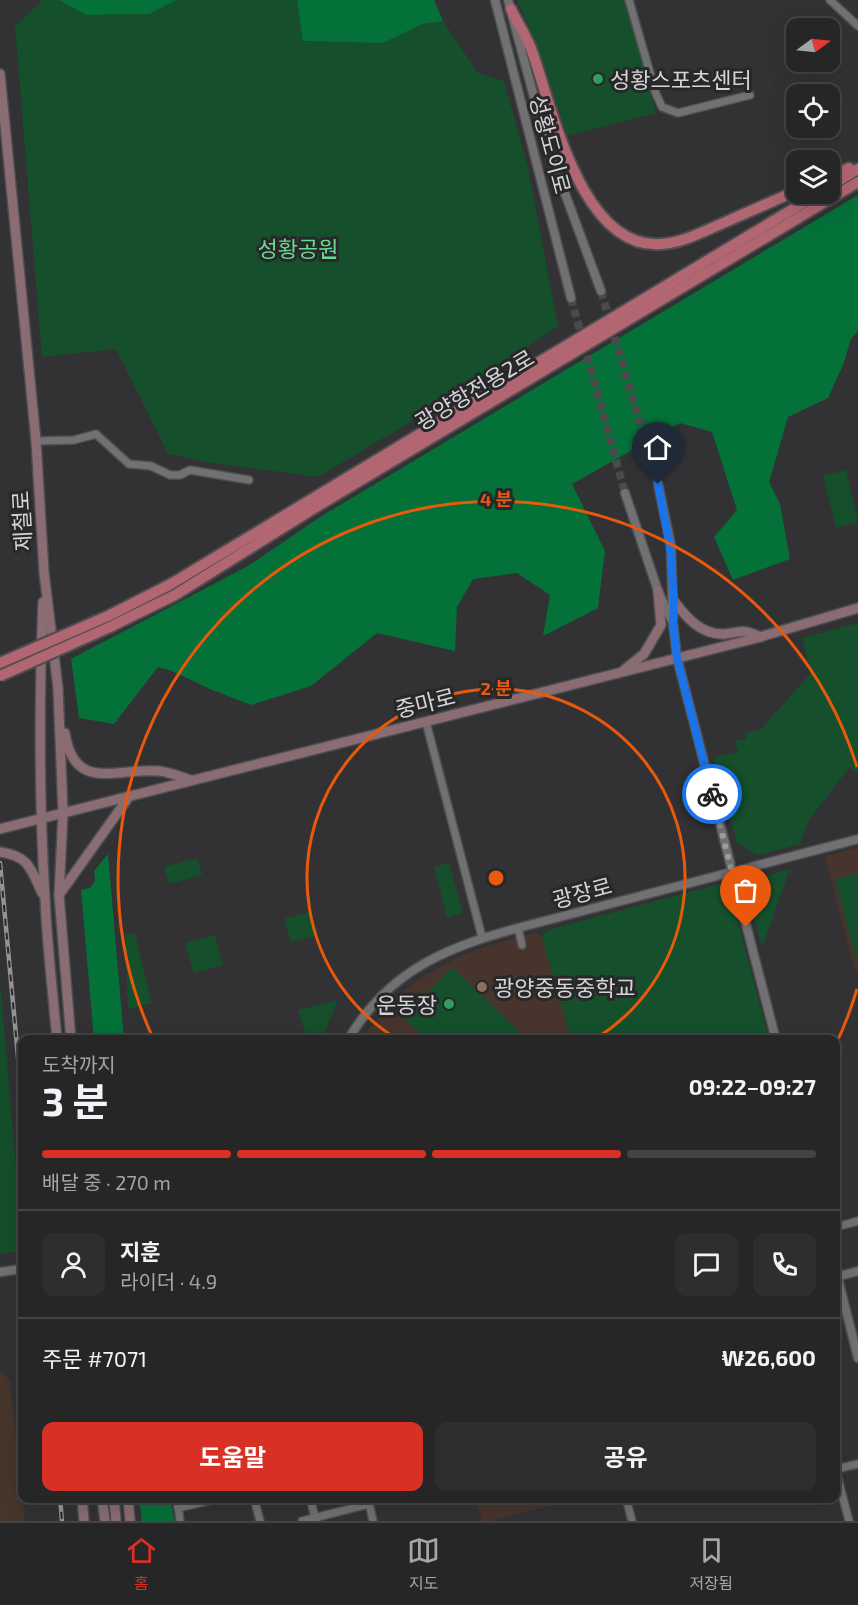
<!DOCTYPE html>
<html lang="ko">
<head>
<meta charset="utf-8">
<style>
	:root { --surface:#262627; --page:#2e2e2f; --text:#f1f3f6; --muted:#a4a5a7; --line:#424344; --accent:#d93025 }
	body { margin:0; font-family:"Exo 2","Noto Sans KR",sans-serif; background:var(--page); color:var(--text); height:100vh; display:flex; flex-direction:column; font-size:22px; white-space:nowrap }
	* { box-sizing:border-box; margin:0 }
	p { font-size:20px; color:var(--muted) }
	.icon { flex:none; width:33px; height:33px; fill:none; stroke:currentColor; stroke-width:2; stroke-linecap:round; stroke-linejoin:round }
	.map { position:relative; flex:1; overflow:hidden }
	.sheet { position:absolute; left:18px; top:1035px; width:822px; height:468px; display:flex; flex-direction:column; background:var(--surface); border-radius:12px; box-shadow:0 6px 24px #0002,0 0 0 2px var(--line) }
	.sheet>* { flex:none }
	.needle { width:39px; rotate:75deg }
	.controls { position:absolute; left:786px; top:18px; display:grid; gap:12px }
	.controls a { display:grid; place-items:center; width:54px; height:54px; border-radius:12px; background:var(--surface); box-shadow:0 6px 24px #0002,0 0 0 2px var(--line); font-size:30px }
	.pin { position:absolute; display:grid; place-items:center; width:51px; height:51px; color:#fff; margin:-62px -26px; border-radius:50% 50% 50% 0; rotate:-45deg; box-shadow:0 0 6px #0007 }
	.pin .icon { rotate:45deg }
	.courier { position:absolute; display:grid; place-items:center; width:60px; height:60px; margin:-30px; border:4px solid #1a73e8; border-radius:50%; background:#fff; color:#222; box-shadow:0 2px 8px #0007 }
	.summary em { font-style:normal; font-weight:700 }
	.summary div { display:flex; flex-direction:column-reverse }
	.summary { display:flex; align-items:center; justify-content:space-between; height:102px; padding:0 24px }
	h1 { font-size:39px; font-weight:700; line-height:45px }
	.bar { display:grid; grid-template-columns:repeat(4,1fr); gap:9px 6px; align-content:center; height:72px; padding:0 24px }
	.bar i { height:8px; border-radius:4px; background:var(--line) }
	.bar .active { background:var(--accent) }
	.bar p { grid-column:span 4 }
	.line { display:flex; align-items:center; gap:15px; padding:0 24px; border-top:2px solid var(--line) }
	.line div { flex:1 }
	.round { display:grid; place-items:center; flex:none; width:63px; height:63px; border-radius:12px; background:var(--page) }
	.primary-button { display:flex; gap:12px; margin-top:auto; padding:12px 24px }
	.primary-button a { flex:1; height:69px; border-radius:12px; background:var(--accent); color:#fff; font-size:24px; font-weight:700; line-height:69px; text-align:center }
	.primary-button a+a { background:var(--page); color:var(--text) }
	.dock { display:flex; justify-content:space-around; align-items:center; height:84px; border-top:2px solid var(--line); background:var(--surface); font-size:16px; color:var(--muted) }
	.dock a { display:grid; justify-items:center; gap:3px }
	.dock .active { color:var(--accent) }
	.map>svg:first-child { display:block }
</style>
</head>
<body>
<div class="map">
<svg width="858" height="1521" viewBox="0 0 858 1521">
	<rect width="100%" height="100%" fill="#323234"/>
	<!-- commercial -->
	<polygon fill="#46362b" points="0,1371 10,1380 25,1521 0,1521"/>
	<!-- education -->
	<g fill="#47352d">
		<polygon points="858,848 858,970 855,971 825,856"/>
		<polygon points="536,933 542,937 571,1039 364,1040 366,1033 397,996 419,979 462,955 491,945"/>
		<polygon points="476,1499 476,1498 576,1499 492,1521 482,1521"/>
	</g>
	<!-- green -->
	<g fill="#154f2b">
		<polygon points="42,0 59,0 86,15 149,14 177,0 297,0 304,41 383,43 422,23 443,21 478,73 504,81 528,168 558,326 464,390 318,477 212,463 168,454 116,349 42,357 15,26"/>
		<polygon points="517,0 625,0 656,113 567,136 537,46"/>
		<polygon points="846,470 858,522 836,528 823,476"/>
		<polygon points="858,623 858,772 849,768 808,821 800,844 758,855 737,843 713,758 738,752 735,741 746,739 745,733 761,729 811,673 802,638"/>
		<polygon points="197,858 202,875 169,884 164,867"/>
		<polygon points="449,863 463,913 447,918 434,867"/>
		<polygon points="790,869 762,948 748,894 758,878"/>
		<polygon points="858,873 858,966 835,879"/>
		<polygon points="720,884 729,888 769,1039 571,1039 542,937 547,930"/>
		<polygon points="309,912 316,936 291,942 284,919"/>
		<polygon points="135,933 152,1003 128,1009 125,935"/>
		<polygon points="215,935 223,965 194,973 185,943"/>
		<polygon points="452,967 527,1039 426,1039 399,1014 421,990 426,995"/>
		<polygon points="0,982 22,1236 22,1251 0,1254"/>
		<polygon points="338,1000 326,1029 324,1039 307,1039 298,1010"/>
	</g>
	<!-- forest -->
	<g fill="#047139">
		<polygon points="59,0 177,0 149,14 86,15"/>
		<polygon points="297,0 434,0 443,21 422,24 383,43 303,41"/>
		<polygon points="858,195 858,331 851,339 843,365 828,398 788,417 769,482 780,504 790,559 733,580 714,537 737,510 712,432 680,423 572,484 605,551 598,608 543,636 550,595 517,573 473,579 457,607 455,651 377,633 311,686 251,705 210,689 172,671 158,667 114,724 79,718 71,659 248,566 320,517"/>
		<polygon points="108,854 124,1039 94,1039 81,890 90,888 95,881 94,871"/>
		<polygon points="139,1499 171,1499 174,1521 142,1521"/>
	</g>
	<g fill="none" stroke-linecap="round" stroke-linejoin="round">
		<!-- tertiary-tunnel -->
		<g stroke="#4a4a4c" stroke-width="8" stroke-dasharray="8 4" stroke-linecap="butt">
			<polyline points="601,291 658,484"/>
			<polyline points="571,298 625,493"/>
		</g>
		<!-- minor casing -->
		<g stroke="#4e4e50" stroke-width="10">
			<g id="minor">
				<polyline points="629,0 656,94 662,107 678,113 750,95"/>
				<polyline points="830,0 858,26"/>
				<polyline points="36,441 74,440 96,434 129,464 151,466 170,475 180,475 190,470 249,480"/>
				<polyline points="426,722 482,937"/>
				<polyline points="518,928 522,945"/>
				<polyline points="836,1227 858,1221"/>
				<polyline points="836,1469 858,1464"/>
				<polyline points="836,1471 849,1521"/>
				<polyline points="177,1498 180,1521"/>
				<polyline points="254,1498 260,1521"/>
				<polyline points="310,1498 316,1521"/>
				<polyline points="368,1498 373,1521"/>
				<polyline points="626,1498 632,1521"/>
				<polyline points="178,1508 220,1498"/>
				<polyline points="302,1521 369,1504"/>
			</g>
		</g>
		<!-- tertiary casing -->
		<g stroke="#4e4e50" stroke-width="11">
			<g id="tertiary">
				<polyline points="495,0 571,298"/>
				<polyline points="508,0 546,142 601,291"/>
				<polyline points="658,484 671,546 673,623 677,658 776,1040"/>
				<polyline points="625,493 658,591 671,619"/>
				<path d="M348,1040c42,-73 105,-95 181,-115l329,-86"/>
				<polyline points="836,1271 858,1358"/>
				<polyline points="0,1272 22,1269"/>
				<polyline points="836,1277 858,1271"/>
			</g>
		</g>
		<!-- secondary casing -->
		<g stroke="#4e4e50" stroke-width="12">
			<g id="secondary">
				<polyline points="0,74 36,441 44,572 58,688 63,813 59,895 71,1040"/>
				<path d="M674,601c12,16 27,34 50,33 19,-2 17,-6 37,3"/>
				<path d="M43,602c-4,98 -4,198 2,296 2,47 8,95 12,142"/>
				<polyline points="624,670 644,654 661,625 658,591"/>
				<path d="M65,733c9,61 54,34 94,38 10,1 22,6 32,9"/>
				<polyline points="0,829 753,639 858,608"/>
				<path d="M0,852c29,4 31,17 42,41"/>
				<polyline points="59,895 128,798"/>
				<polyline points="82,1498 84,1521"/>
				<polyline points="102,1498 105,1521"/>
				<polyline points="114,1498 116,1521"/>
				<polyline points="128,1498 130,1521"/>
			</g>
		</g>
		<!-- trunk casing -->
		<g stroke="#4e4e50" stroke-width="14">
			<g id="trunk">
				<path d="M511,9c7,15 17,29 22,45 20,57 49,196 128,190 21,-1 41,-12 60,-20 25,-11 50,-22 75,-33"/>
				<polyline points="830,177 849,168"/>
				<polyline points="830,186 858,169"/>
				<polyline points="108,616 171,584 818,194"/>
				<polyline points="110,627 175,595 316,507 858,182"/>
			</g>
		</g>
		<!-- minor -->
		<use href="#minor" stroke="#717174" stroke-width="7"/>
		<!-- tertiary -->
		<use href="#tertiary" stroke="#717174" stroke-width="8"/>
		<!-- secondary -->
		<use href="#secondary" stroke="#896d73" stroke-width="9"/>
		<!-- trunk -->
		<use href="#trunk" stroke="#b16672" stroke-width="10"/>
		<!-- rail casing -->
		<g stroke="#939395" stroke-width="4.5">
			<g id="rail">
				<polyline points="0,863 22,1100"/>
				<polyline points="60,1498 62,1521"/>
			</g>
		</g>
		<!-- rail -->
		<use href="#rail" stroke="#28282a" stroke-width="2" stroke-dasharray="7" stroke-linecap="butt"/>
		<!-- trunk-bridge casing -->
		<g stroke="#4e4e50" stroke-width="14" stroke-linecap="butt">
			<g id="trunk-bridge">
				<polyline points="0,663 108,616"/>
				<polyline points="0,676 110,627"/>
			</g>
		</g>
		<!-- trunk-bridge -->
		<use href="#trunk-bridge" stroke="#b16672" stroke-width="10"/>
	</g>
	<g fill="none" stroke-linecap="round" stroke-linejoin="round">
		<!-- done -->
		<polyline stroke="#9c9c9e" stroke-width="6" stroke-dasharray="0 10.8" points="712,794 746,927"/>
		<!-- route -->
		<polyline stroke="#1a73e8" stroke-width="8" points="658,484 670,546 674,601 673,623 677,658 712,794"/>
	</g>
	<!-- distance rings -->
	<g fill="none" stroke="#e8590c" stroke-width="3">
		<path d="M397 1039A189 189 0 1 1 595 1039"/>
		<path d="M857 989A378 378 0 0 1 836 1044M153 1038A378 378 0 1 1 857 767"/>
	</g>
	<!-- markers -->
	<g fill="#2e9e5b" stroke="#28282a" stroke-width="2">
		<circle cx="598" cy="79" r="6"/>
		<circle cx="449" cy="1004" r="6"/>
	</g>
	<circle fill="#8d6e63" stroke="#28282a" stroke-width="2" cx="482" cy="987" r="6"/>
	<g text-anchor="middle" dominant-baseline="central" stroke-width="6" stroke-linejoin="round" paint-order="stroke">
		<!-- poi labels -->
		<g font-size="22" fill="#d5d5d7" stroke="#28282a" text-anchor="start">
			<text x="610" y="79">성황스포츠센터</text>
			<text x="494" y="987">광양중동중학교</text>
			<text x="437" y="1004" text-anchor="end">운동장</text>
		</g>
		<!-- street labels -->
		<g font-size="22" fill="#d5d5d7" stroke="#28282a">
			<text transform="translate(551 144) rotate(75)">성황도이로</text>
			<text transform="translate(474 389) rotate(-31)">광양항전용2로</text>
			<text transform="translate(21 521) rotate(-93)">제철로</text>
			<text transform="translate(425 702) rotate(-14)">중마로</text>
			<text transform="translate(582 892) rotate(-15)">광장로</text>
		</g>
		<!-- park labels -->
		<g font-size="22" fill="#67dc8f" stroke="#28282a">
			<text x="298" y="248">성황공원</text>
		</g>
	</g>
	<circle cx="496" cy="878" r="9" fill="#e8590c" stroke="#28282a" stroke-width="3"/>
	<g font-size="18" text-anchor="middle" font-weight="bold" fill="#e8590c" stroke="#28282a" stroke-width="6" stroke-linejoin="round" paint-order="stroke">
		<text x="496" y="506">4 분</text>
		<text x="496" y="695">2 분</text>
	</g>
</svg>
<div class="controls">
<a><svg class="needle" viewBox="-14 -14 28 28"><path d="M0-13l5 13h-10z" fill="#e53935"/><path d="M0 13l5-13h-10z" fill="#a4a5a7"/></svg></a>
<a><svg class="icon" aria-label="locate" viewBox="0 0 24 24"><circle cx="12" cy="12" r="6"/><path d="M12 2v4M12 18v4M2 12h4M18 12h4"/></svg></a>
<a><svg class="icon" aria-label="layers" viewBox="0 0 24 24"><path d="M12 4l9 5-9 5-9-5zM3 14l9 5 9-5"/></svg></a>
</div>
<div class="pin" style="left:746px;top:927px;background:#ea580c"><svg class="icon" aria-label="bag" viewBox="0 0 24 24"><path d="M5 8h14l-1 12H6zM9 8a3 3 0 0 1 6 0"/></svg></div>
<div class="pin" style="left:658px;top:484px;background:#1f2937"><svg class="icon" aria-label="home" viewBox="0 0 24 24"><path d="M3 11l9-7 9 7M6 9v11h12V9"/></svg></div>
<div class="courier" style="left:712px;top:794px"><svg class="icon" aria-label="bike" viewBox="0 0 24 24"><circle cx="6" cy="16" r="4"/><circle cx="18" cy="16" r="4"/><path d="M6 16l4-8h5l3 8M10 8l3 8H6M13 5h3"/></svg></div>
<section class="sheet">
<div class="summary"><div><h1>3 분</h1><p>도착까지</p></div><em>09:22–09:27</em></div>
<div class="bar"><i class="active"></i><i class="active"></i><i class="active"></i><i></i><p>배달 중 · 270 m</p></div>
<div class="line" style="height:108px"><a class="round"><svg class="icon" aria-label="person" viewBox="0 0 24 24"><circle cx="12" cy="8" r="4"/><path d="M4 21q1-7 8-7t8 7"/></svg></a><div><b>지훈</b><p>라이더 · 4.9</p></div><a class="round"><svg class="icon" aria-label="chat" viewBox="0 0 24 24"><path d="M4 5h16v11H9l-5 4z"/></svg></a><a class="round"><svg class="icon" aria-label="phone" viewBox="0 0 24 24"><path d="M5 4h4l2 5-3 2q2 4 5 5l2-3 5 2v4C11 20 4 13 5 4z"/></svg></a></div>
<div class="line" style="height:78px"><div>주문 #7071</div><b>₩26,600</b></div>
<div class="primary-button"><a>도움말</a><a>공유</a></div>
</section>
</div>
<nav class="dock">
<a class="active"><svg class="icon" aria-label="home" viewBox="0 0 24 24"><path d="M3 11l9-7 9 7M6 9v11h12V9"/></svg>홈</a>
<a><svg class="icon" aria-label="map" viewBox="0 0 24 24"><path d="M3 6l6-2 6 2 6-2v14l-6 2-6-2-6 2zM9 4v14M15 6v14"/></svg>지도</a>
<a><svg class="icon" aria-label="saved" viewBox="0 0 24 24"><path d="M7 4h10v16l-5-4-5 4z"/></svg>저장됨</a>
</nav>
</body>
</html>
